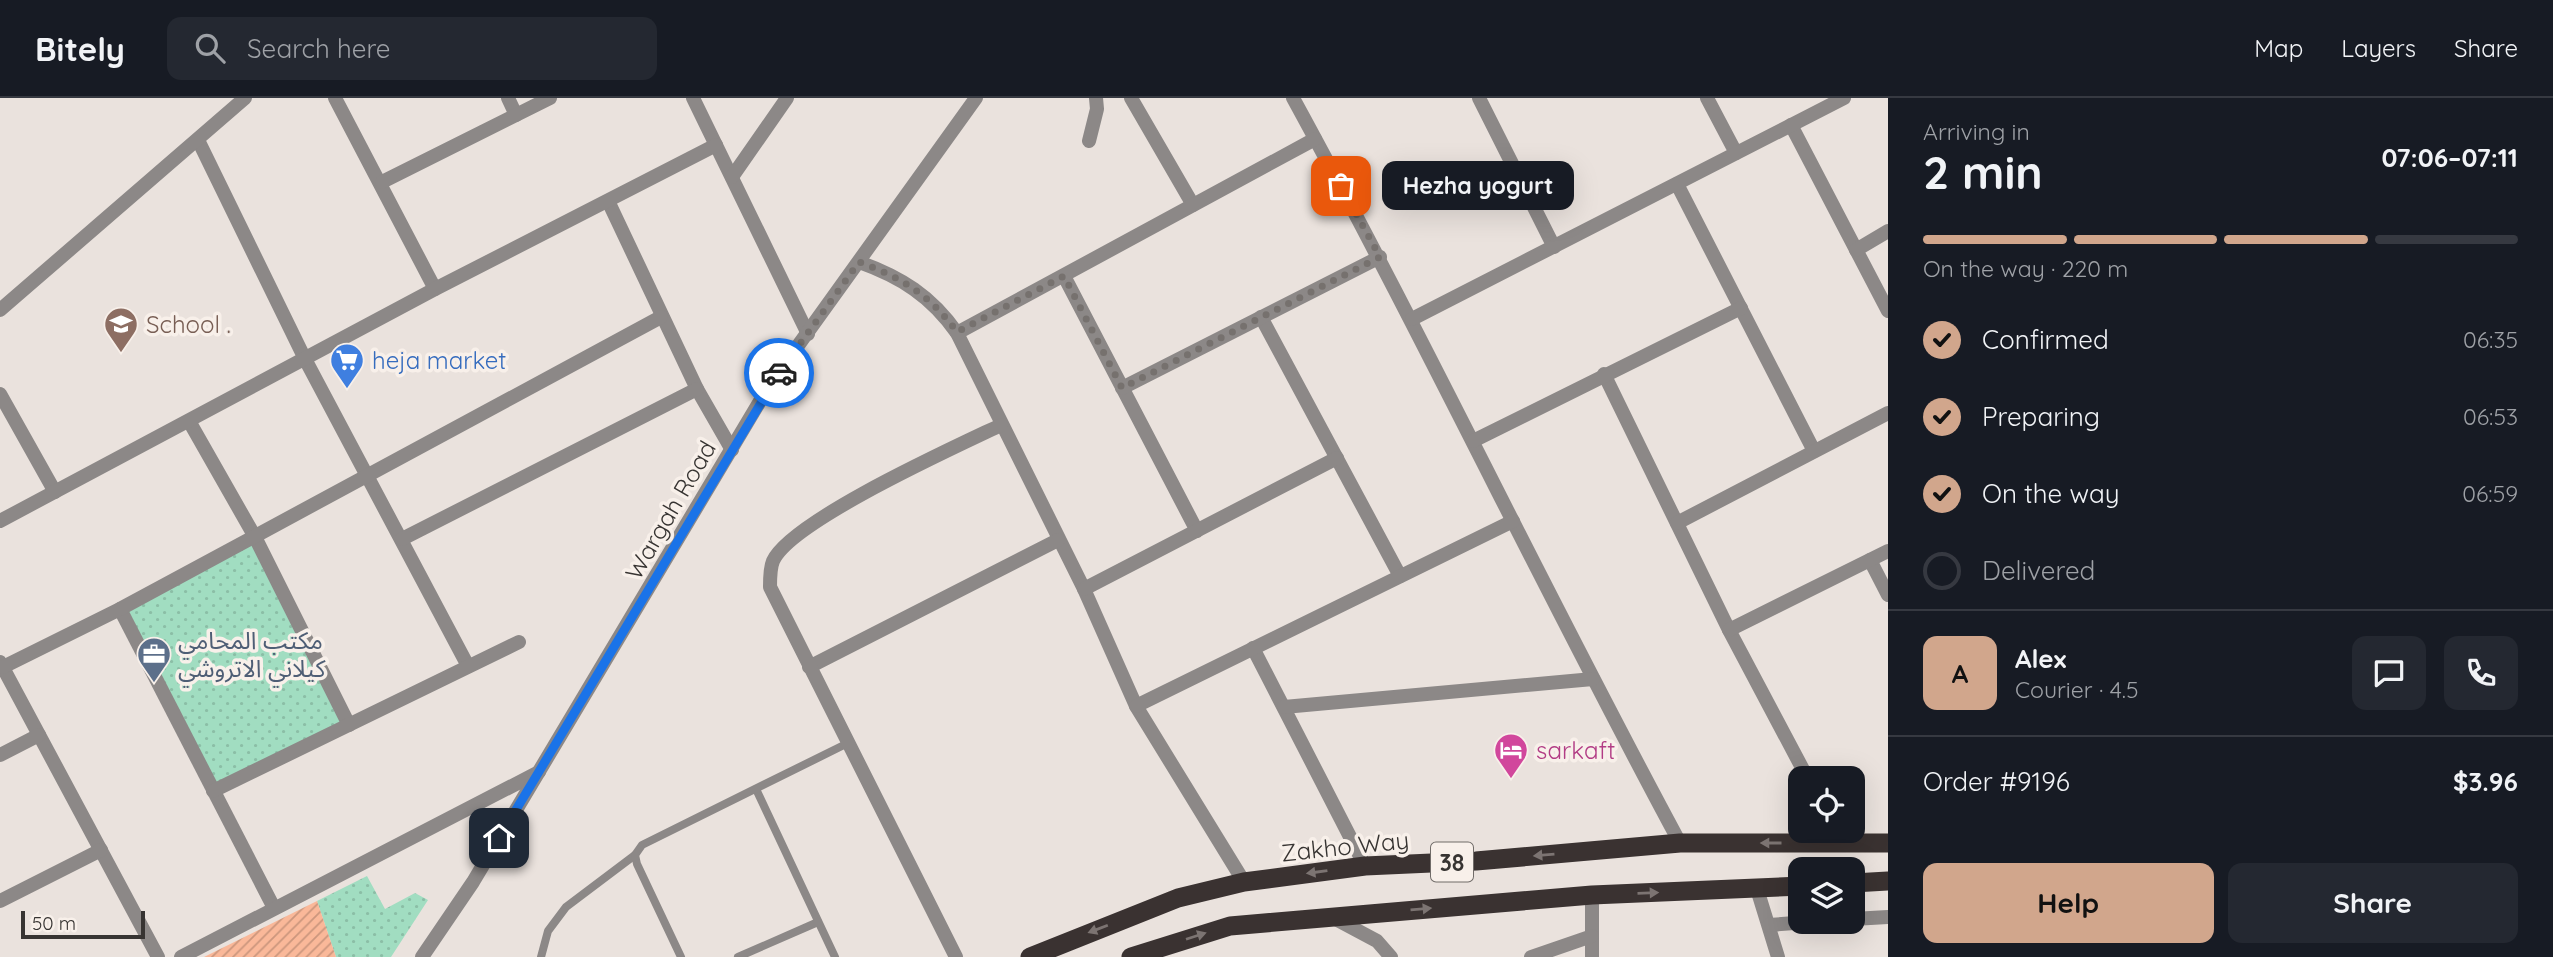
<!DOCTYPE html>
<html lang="en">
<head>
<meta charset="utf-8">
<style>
	:root { --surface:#171b24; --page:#242831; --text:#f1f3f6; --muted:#9ea1a6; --line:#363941; --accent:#d1a68c }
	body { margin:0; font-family:Quicksand,"Noto Sans Arabic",sans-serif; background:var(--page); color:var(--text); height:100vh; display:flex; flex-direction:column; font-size:26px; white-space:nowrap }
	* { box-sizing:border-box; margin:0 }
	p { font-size:23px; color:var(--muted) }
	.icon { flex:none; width:38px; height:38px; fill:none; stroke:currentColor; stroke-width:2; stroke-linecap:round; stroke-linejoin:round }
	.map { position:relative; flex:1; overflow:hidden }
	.side { display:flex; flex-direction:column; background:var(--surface); width:665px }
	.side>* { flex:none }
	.controls { position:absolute; left:1788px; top:668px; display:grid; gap:14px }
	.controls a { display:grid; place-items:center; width:77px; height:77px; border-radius:14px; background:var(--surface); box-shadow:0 7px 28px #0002; font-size:35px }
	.scale { position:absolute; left:21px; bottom:18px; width:124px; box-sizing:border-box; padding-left:7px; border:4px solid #373432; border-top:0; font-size:19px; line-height:24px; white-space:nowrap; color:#373432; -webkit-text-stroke:5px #f8f0ea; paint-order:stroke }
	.pin { position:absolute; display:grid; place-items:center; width:60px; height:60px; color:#fff; margin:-30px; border-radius:14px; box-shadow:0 4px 10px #0006 }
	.courier { position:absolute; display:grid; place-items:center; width:70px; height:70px; margin:-35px; border:5px solid #1a73e8; border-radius:50%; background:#fff; color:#222; box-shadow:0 2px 9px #0007 }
	.bubble { position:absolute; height:49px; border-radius:14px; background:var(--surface); box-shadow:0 7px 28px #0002; font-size:23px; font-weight:800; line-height:49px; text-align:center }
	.headline em { font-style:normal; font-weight:800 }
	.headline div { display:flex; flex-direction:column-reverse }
	.headline { display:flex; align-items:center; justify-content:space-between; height:119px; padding:0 35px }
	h1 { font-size:46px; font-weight:800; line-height:52px }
	.bar { display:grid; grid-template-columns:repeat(4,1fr); gap:10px 7px; align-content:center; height:84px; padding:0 35px }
	.bar i { height:9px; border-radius:5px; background:var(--line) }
	.bar .active { background:var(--accent) }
	.bar p { grid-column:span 4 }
	.line { display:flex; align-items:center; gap:18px; padding:0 35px; border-top:2px solid var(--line) }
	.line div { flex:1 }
	.round { display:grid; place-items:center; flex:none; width:74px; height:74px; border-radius:14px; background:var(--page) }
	ol { padding:0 35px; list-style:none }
	li { display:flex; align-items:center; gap:21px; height:77px }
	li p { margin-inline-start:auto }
	li .icon { padding:7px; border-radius:50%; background:var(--accent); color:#111; stroke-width:4 }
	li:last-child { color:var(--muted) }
	li i { width:38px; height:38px; border:4px solid var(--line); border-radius:50% }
	.button { display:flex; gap:14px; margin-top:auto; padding:14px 35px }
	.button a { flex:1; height:80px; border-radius:14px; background:var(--accent); color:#111; font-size:28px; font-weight:800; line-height:80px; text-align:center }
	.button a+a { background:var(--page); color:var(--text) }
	header { display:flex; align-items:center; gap:42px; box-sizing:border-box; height:98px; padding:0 35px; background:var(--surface); border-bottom:2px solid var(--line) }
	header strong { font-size:33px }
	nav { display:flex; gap:38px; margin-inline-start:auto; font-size:24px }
	.search { width:490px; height:63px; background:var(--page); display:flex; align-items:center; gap:18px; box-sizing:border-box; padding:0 24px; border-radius:14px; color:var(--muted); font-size:26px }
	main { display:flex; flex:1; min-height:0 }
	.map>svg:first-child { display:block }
</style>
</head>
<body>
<header>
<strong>Bitely</strong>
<div class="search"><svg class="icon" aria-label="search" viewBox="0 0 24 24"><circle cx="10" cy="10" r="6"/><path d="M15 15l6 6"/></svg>Search here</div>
<nav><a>Map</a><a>Layers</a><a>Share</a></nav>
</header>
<main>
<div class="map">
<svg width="1888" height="859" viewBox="0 0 1888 859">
	<defs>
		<pattern id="garden-dots" width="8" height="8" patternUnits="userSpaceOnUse" patternTransform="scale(1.75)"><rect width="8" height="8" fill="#a1ddc1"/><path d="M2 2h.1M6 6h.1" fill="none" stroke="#8bbea6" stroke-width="1.8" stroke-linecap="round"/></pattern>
		<pattern id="building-hatch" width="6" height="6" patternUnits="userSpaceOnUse" patternTransform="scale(1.75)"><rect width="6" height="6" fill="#fab899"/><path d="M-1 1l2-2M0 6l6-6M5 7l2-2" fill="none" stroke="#cb967d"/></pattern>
	</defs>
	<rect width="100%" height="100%" fill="#eae2dd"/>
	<!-- garden -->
	<g fill="url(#garden-dots)">
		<polygon points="255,439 349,627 213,693 120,511"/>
		<polygon points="367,778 385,811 415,795 428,802 391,859 336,859 317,803"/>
	</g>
	<!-- building -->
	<polygon fill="url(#building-hatch)" points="317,803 336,859 204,859"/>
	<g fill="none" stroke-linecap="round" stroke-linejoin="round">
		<!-- service -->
		<g stroke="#8c8887" stroke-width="8">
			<polyline points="756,691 835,859"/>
			<polyline points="541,859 548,833 566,809 635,757"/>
			<polyline points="681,859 637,766 635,757 642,747 850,644"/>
			<polyline points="738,859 818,824"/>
		</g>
		<!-- minor -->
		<g stroke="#8c8887" stroke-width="14">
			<polyline points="335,0 435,191"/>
			<polyline points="508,0 516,17"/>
			<polyline points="693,0 808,236"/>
			<polyline points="1131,0 1193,107"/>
			<path d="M1293,0c134,245 254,499 387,745"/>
			<polyline points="1479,0 1554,149"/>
			<polyline points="1707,0 1736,55"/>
			<polyline points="1791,27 1888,213"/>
			<polyline points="198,42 305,261 468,568"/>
			<polyline points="1089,43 1097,11 1096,0"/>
			<polyline points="732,79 787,0"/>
			<polyline points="382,84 550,0"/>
			<polyline points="1677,86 1814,353"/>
			<polyline points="609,105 697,291 732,352"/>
			<polyline points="1856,152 1888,133"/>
			<path d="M859,164c42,15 72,34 98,71l127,256 52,117 108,176"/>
			<polyline points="1064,178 1197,433"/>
			<polyline points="0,212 245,0"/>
			<polyline points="1261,219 1400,478"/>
			<polyline points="1412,221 1844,0"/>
			<polyline points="957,235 1315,41"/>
			<polyline points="1604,276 1729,532 1808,681"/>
			<polyline points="1122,290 1380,159"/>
			<polyline points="0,296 55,394"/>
			<polyline points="189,323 255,439 349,627"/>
			<polyline points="1473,343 1741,210"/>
			<polyline points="0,423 435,191 716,47"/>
			<polyline points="1677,425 1888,315"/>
			<polyline points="402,441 697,291"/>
			<polyline points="1870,462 1888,497"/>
			<polyline points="1084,491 1337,360"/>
			<polyline points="120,511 274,810"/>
			<polyline points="1729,532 1888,453"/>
			<polyline points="1253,550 1365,768"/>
			<polyline points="0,564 158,859"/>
			<polyline points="3,569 120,511 661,219"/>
			<polyline points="809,569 1058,442"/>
			<polyline points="1136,608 1513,423"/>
			<polyline points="1284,609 1593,581"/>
			<polyline points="0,657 39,637"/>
			<polyline points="213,693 519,544"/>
			<polyline points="1757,791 1778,859"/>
			<polyline points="1592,797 1592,859"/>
			<polyline points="0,803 101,752"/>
			<polyline points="1332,819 1377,843 1391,859"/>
			<polyline points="1853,821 1888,819"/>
			<polyline points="1769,827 1808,824"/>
			<polyline points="181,859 539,674"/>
			<path d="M956,859l-186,-370c0,-8 0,-19 3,-26 18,-40 182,-114 228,-136"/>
			<polyline points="1531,859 1592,838"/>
		</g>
		<!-- tertiary -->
		<polyline stroke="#8c8887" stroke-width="14" points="422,859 473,784 769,288 976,0"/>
		<!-- trunk -->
		<g stroke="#3a3231" stroke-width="19">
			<polyline points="1853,785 1888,783"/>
			<polyline points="1030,859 1178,800 1244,784 1365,768 1476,763 1680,745 1888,745"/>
			<polyline points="1131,859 1230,828 1592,797 1801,788"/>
		</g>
	</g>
	<!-- one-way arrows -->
	<defs><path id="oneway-solid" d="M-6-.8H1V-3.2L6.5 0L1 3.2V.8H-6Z" transform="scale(1.75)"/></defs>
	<g fill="#7c7472">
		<use href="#oneway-solid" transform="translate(1771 745) rotate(-180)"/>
		<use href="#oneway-solid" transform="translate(1544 757) rotate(175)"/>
		<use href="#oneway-solid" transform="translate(1317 774) rotate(172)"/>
		<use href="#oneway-solid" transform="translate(1648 795) rotate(-2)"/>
		<use href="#oneway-solid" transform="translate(1421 811) rotate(-5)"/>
		<use href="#oneway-solid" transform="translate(1098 831) rotate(159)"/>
		<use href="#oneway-solid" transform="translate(1196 838) rotate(-18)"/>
	</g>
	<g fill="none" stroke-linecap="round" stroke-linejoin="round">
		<!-- done -->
		<path stroke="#76716e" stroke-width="7" stroke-dasharray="0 12.6" d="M779,275l80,-111c42,15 72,34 98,70l107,-56 58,112 258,-131 -39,-71"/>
		<!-- route -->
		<polyline stroke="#1a73e8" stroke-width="9" points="499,740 779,275"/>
	</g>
	<!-- icons -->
	<defs>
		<g id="school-pin" transform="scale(1.75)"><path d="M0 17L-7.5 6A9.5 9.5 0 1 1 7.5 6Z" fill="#8d6e63" stroke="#f8f0ea"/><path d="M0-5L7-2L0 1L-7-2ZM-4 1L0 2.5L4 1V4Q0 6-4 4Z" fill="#fff"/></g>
		<g id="supermarket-pin" transform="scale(1.75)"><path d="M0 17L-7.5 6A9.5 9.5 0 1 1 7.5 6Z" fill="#3f7fe0" stroke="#f8f0ea"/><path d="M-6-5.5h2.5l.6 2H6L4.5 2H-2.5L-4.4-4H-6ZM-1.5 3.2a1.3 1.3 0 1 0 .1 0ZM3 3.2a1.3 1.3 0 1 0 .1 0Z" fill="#fff"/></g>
		<g id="office-pin" transform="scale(1.75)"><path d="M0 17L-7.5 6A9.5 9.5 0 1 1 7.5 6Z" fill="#5c6f8a" stroke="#f8f0ea"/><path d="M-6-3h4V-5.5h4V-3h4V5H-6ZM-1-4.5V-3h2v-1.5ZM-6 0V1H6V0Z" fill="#fff"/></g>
		<g id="hotel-pin" transform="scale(1.75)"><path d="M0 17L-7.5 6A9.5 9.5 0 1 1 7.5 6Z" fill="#d1479c" stroke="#f8f0ea"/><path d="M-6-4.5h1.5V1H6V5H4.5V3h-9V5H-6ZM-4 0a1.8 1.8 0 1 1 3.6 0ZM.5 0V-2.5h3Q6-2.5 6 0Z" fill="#fff"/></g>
	</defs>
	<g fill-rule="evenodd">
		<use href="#school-pin" x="121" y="226"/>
		<use href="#supermarket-pin" x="347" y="262"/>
		<use href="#office-pin" x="154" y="556"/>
		<use href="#hotel-pin" x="1511" y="652"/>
	</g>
	<g text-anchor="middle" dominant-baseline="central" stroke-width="7" stroke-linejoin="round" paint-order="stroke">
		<!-- shield labels -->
		<rect fill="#f8f0ea" stroke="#716c69" stroke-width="2" x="1431" y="744.5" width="42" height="39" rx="5"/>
		<g font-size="23" font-weight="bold" fill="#373432">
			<text x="1452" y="764">38</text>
		</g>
		<!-- education labels -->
		<g font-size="24" fill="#785e54" stroke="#f8f0ea" text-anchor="start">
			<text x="146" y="226">School .</text>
		</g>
		<!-- shop labels -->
		<g font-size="24" fill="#366cbe" stroke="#f8f0ea" text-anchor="start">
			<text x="372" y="262">heja market</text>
		</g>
		<!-- street labels -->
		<g font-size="24" fill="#373432" stroke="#f8f0ea">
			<text transform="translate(670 412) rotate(-60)">Wargah Road</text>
			<text transform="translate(1345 748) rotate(-6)">Zakho Way</text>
		</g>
		<!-- service labels -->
		<g font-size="24" fill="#4e5e75" stroke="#f8f0ea" text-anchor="start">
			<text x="178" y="542">مكتب المحامي<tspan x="178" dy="28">كيلاني الاتروشي</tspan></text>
		</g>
		<!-- hotel labels -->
		<g font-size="24" fill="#b23c85" stroke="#f8f0ea" text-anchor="start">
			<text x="1536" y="652">sarkaft</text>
		</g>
	</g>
</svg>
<div class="controls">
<a><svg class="icon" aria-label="locate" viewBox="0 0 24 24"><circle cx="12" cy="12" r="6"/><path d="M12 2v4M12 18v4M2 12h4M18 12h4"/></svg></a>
<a><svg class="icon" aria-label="layers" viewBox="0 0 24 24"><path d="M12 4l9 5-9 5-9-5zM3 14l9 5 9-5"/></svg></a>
</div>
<div class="scale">50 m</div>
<div class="pin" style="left:1341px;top:88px;background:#ea580c"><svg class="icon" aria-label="bag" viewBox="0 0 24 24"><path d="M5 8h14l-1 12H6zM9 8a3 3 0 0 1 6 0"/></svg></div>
<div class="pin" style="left:499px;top:740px;background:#1f2937"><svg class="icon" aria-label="home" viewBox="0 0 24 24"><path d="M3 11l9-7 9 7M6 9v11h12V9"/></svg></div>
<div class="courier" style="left:779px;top:275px"><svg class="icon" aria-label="car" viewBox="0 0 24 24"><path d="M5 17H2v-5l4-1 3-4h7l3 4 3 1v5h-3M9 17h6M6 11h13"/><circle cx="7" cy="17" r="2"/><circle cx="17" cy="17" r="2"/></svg></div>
<div class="bubble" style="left:1382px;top:63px;width:192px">Hezha yogurt</div>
</div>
<section class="side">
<div class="headline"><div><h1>2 min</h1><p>Arriving in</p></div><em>07:06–07:11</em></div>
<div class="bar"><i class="active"></i><i class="active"></i><i class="active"></i><i></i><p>On the way · 220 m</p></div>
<ol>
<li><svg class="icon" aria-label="check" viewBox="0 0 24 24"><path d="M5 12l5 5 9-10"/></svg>Confirmed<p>06:35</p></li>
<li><svg class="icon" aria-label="check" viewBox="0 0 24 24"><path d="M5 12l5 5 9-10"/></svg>Preparing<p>06:53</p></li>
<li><svg class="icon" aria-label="check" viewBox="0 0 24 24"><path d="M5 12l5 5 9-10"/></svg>On the way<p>06:59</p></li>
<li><i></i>Delivered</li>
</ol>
<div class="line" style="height:126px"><b class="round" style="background:var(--accent);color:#111">A</b><div><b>Alex</b><p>Courier · 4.5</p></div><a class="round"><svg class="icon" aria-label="chat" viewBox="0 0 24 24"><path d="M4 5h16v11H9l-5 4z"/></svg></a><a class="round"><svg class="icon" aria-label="phone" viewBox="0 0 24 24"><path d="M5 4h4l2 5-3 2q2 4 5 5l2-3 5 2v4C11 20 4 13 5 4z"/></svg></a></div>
<div class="line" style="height:91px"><div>Order #9196</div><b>$3.96</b></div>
<div class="button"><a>Help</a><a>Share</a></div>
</section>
</main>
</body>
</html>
